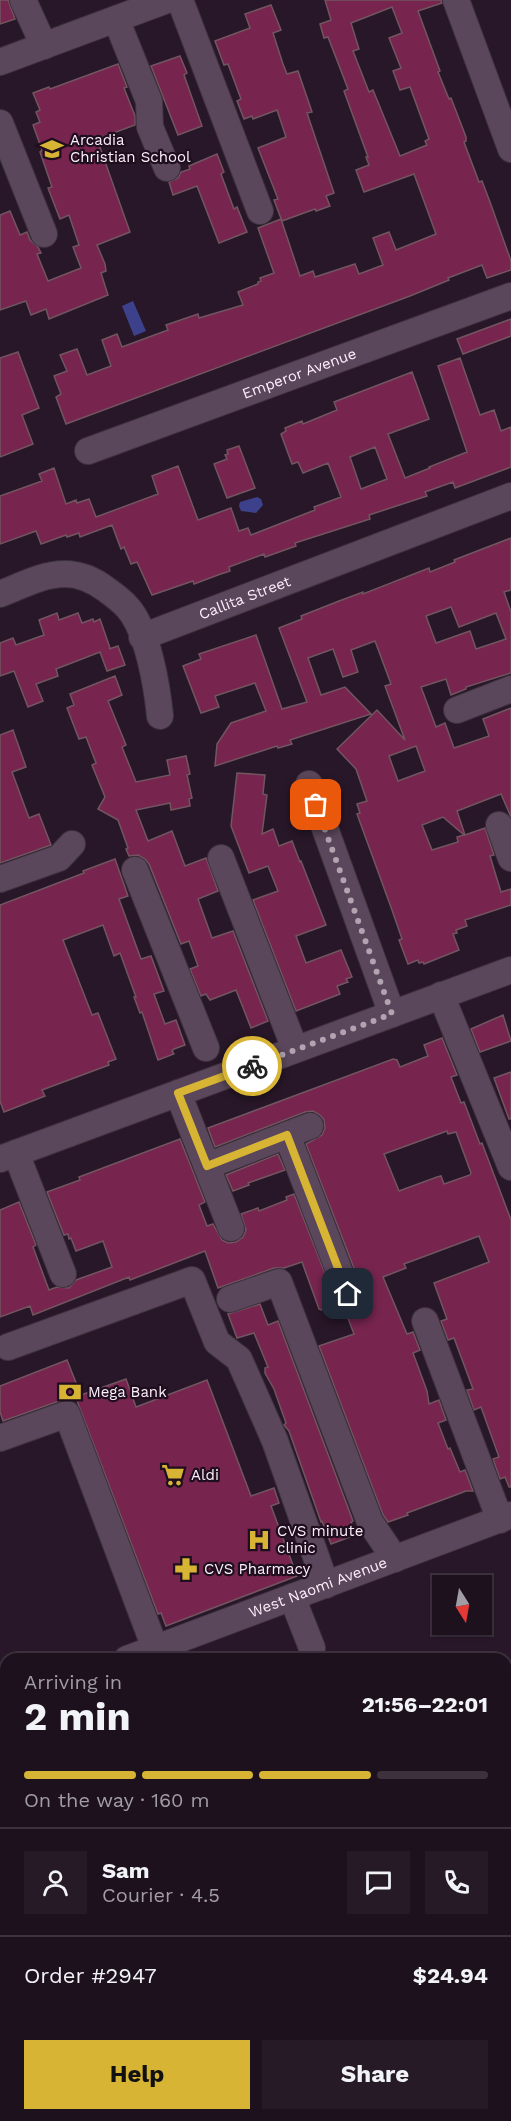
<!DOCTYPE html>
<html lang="en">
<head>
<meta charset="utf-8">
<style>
	:root { --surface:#1e111e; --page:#261a27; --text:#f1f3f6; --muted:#a19da4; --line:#3c313c; --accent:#d8b434 }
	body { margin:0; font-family:"Work Sans",sans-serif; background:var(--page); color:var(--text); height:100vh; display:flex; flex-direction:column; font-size:22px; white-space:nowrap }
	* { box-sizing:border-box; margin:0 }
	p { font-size:20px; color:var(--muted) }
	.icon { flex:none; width:33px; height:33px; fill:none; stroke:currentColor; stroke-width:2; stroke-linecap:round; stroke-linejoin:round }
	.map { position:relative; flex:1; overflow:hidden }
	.side { position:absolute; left:0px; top:1653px; width:512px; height:468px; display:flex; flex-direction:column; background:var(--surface); border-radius:18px 18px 0 0; box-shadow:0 2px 4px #0004,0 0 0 2px var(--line) }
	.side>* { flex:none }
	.needle { width:39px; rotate:169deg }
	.buttons { position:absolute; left:432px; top:1575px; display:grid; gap:12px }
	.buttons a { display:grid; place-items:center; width:60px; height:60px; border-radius:0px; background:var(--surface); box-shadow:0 2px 4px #0004,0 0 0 2px var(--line); font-size:30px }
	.pin { position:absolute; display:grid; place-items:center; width:51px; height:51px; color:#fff; margin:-26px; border-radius:12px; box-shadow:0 3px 9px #0006 }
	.courier { position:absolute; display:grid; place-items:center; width:60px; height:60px; margin:-30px; border:4px solid #d8b434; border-radius:50%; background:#fff; color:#222; box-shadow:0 2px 8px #0007 }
	.overview em { font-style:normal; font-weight:700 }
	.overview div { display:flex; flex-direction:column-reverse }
	.overview { display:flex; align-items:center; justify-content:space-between; height:102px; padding:0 24px }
	h1 { font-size:39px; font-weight:700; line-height:45px }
	.bar { display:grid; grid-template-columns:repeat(4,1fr); gap:9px 6px; align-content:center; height:72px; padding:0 24px }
	.bar i { height:8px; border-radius:4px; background:var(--line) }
	.bar .on { background:var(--accent) }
	.bar p { grid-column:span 4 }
	.line { display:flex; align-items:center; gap:15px; padding:0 24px; border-top:2px solid var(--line) }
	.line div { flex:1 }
	.round { display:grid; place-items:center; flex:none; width:63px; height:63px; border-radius:0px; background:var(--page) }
	.button { display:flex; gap:12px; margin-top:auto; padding:12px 24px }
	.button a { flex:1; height:69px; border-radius:0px; background:var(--accent); color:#111; font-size:24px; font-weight:700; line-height:69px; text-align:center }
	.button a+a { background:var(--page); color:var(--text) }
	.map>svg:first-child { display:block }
</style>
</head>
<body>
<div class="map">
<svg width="511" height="2121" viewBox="0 0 511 2121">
	<rect width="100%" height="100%" fill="#281728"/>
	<!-- water -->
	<g fill="#3d418c">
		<polygon points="133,301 146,331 134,336 122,306"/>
		<polygon points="257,497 261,499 263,505 256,513 241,511 239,506 240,502"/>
	</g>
	<!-- building -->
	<g fill="#77254f" stroke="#715560" stroke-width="1.5" fill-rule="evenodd">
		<polygon points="0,0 8,0 15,19 0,24"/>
		<path d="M325,0h116l1,3 -24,8 22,60 -2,1 11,27 2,-1 15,39v4l-2,1 15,40 3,-1 8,21 21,59v9l-24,8 -5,-13 -34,13 1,2 -39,16 -344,128 -10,-27 5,-3 -7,-18 13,-5 -7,-16 17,-6 10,26 24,-9 -9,-26 15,-6 5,13 46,-17 -2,-5 32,-11 1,4 44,-13 -5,-13 20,-8v-2l3,-1 -1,-3 14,-5 -16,-45 23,-9 19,57 13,-5 2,6 40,-13 4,10 24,-9 -10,-27 16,-6 7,18 40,-16 -22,-60 -50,18 -8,-22 13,-5 -3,-8h2l-24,-66 4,-2 -20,-52 -4,1 -4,-14 11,-4zM392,7l10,26 -13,5 12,30 -8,3 7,19 10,-3 19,52 -4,2 2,4 -27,11 -27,-66 -4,2 -16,-41 6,-2 -8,-26z"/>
		<polygon points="271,5 281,30 273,33 283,64 287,74 298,71 312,112 307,113 334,193 326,196 330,206 316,211 315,209 282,221 274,200 278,199 258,148 286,137 277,110 253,119 252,116 244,119 237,101 241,99 228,64 224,65 215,41 250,28 245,14"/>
		<polygon points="180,56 187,73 184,75 202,126 178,135 151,66"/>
		<polygon points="118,64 127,87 124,88 135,116 135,125 97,139 130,232 97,245 105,264 106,271 101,273 108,295 49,319 46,309 31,315 26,301 0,310 0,215 10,211 20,235 27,232 30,240 38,247 41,253 37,254 48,281 81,268 73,247 79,245 69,215 60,219 48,188 52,187 40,152 42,150 33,125 40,122 36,112 40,110 33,93 49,87 50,89"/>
		<polygon points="217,154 224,172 221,174 234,209 237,207 247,232 219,243 197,186 173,195 169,182 178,178 181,172 190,169 189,166"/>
		<polygon points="511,319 511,336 463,354 457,339"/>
		<polygon points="18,352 39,408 22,415 33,444 0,457 0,358"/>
		<path d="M460,358l20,57 14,-5 7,21 10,-4v40l-56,21 -2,-6 -28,10 2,4 -58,19 1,4 -75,24 1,3 -31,11 -1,-3 -35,13 1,4 -12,4 -24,9 -1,-3 -41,14 -15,-33 -6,2 -7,-17 -3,2 -9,-24 -32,12 -1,-4 -12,4 -1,-2 -25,9 -5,-13 -36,13v-48l42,-15 -3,-7 15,-6 12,36 10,-4 1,3 12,-4 7,18 62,-23 -6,-18 26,-10 20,54 33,-12 8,23 9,-3 3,7 64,-25 -1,-3 27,-10 -13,-34 -25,10 -5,-11 -6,2 -11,-30 5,-3 -1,-3 17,-7 1,3 34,-14 -3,-8 78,-30 17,47 -41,15 17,44 25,-10 -1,-1 38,-15 -29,-86zM375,447l12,32 -26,10 -11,-32z"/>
		<polygon points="239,446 255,488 227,498 214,464 227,459 225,455 228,454 227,450"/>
		<path d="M511,538v52l-7,2 7,20v61l-45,14v2l-15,6 -5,-16 -25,8 15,40 9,-4 9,25 35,-12 -6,-17 28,-11v109l-10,-23 -44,17 8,24 20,-7 9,27 -4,1 11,36 10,-3v16l-46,15 2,6 -11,4 1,3 -4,1 6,16 -35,14 -1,-2 -4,1 -1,-3 -10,4 -9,-24 3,-1 -10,-29 -35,-96 3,-1 -3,-9 10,-3 -11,-32 -19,-20 40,-39 28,30 -20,-54 6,-2 -16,-43 -24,9 7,22 -15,5 -10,-28 -25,9 13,37 24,-8 26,27 -81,26 2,4 -14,4 -1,-2 -62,20 2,-22 14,-21 35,-12 -11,-28 -40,13 4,11 -18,6 -18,-47 18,-7 -2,-5 57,-19 26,74 25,-7 -28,-74 23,-9 -1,-3 38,-15 24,-9v2l66,-26 1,4 25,-10 -1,-2zM451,607l8,20 37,-14 10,26 -30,10 -6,-18 -34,12 -10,-27zM416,746l9,25 -27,10 -9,-25zM443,817l21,18 -7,2 1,5 -26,8 -10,-25z"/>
		<polygon points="57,613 59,620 78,613 82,623 93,619 94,622 100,619 110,648 109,649 118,646 125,665 107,671 100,652 56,669 58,676 36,684 43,701 28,707 14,671 0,676 0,643 13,638 16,645 44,635 39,620"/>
		<polygon points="115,676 122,695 108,701 126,745 122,747 136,782 170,775 167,760 186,756 190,774 187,775 192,798 189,799 190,806 171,810 170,803 136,810 148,841 172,831 185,866 206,858 218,891 198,899 212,938 233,931 268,1021 251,1028 236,990 210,1000 206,994 201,996 190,969 198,966 189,941 181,944 149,864 145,859 138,855 129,856 126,849 128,848 118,820 98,809 105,797 92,765 96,763 86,737 79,739 67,708 74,705 70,694"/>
		<polygon points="13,730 26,767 12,772 29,818 39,814 51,845 0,863 0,735"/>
		<polygon points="237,773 265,775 263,794 267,795 262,834 273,829 279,846 292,841 300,862 301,861 326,925 296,936 306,963 341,950 352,977 346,979 348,982 337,986 340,994 296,1011 253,900 278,891 268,866 249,873 231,826"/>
		<polygon points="115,859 128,896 119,899 141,959 151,956 164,991 154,994 165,1024 176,1020 185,1045 174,1049 172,1051 174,1054 158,1060 142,1012 140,1013 134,997 136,997 120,953 114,956 103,925 63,940 92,1015 98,1013 116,1059 108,1062 109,1065 42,1090 45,1096 4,1112 0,1101 0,905 84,873 83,871"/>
		<polygon points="503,1015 511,1041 480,1052 471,1029"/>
		<path d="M442,1038l15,37 -6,2 10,26 3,-1 16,42 2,-1 29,77v267h-2l-4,-10 -5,2 -7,-20 6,-2 -18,-50 -7,3 -7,-20 6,-1 -19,-51 -6,2 -7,-19 6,-2 -13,-36 55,-21 -10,-26 -75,28 2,4 -23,9 24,57 6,-2 7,18 -7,3 14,38 2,13 10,-4 7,20 -8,3 10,26 2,-1 10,24 5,-2 8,21h-7l-13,5 -46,17 1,2 -20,7 -5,-7 -64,-169 35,-12 -10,-26h10l6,-5 3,-7 -1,-7 -56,-145 16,-9 3,-7 -1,-8 -4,-5 -7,-4 -8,1 -90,35 -7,-19 185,-69 4,1 3,7 28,-11 -4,-11zM447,1131l1,3 8,-2 15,41 -1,2 -26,9 -3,-8 -4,1 -38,14 -15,-37z"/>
		<polygon points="511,1072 511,1119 509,1119 494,1078"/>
		<polygon points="180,1139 205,1202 199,1205 207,1226 213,1224 222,1240 228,1243 236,1242 243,1237 246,1230 241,1214 258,1208 259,1211 287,1200 286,1197 294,1194 337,1304 321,1310 319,1309 302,1262 284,1268 274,1268 218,1288 205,1251 130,1280 129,1277 33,1315 30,1306 0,1317 0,1210 19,1202 36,1245 33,1247 49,1290 57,1287 69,1288 76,1280 112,1267 103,1241 76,1251 71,1238 69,1239 68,1234 64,1235 47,1192 80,1180 79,1177"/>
		<polygon points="278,1154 285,1170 248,1183 249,1185 233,1191 226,1175"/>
		<polygon points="260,1304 268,1325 278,1321 353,1521 351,1522 356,1533 352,1535 353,1536 331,1544 322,1521 321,1522 289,1431 284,1425 286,1423 274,1389 265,1373 265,1368 268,1367 254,1333 237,1338 228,1314"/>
		<polygon points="67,1360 81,1395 126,1379 136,1407 207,1380 251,1496 274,1488 279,1503 271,1506 297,1576 166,1626 161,1613 158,1614 76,1398 62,1400 3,1421 0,1412 0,1386"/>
	</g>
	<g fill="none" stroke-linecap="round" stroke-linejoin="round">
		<!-- minor casing -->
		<g stroke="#3f323f" stroke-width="28">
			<g id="minor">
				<polyline points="23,0 44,46"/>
				<polyline points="180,0 260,211"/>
				<polyline points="456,0 511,149"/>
				<polyline points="116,19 149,101 150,127 167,168"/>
				<polyline points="0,62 167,0"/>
				<polyline points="0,123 44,234"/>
				<path id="s1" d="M88,451l423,-155"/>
				<path d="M0,594c21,-8 42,-20 65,-20 16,0 29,6 42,16 7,5 15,11 21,18 20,23 29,78 32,108"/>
				<path id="s2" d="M142,637l369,-141"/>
				<polyline points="457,710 511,689"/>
				<polyline points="309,784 392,1014"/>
				<polyline points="499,825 511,858"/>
				<polyline points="221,858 295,1049"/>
				<polyline points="135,870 206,1048"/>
				<polyline points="0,879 59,858 72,844"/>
				<polyline points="441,995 511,1167"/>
				<polyline points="178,1093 231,1228"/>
				<polyline points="287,1135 348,1294"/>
				<polyline points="16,1153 63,1274"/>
				<polyline points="0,1159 511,970"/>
				<polyline points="207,1166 310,1126"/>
				<polyline points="230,1299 279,1282 370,1522 395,1559"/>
				<polyline points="425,1321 500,1520"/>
				<polyline points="8,1347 192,1280 217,1342 239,1359 275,1441 326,1585"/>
				<polyline points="0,1438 67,1414 155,1648"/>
				<polyline points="292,1597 312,1648"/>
				<path id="s3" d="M127,1659l384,-144"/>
				<polyline points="0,1706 6,1704"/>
				<polyline points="508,2041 511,2050"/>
			</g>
		</g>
		<!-- major casing -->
		<g stroke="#3f323f" stroke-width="34">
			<polyline id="major" points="485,2121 501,2115"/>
		</g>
		<!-- minor -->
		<use href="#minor" stroke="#5b475b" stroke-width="26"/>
		<!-- major -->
		<use href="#major" stroke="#8463a4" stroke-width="32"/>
	</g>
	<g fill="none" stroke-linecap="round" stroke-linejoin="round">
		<!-- done -->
		<polyline stroke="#b2a3b1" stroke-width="6" stroke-dasharray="0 10.8" points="252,1066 392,1014 316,805"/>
		<!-- route -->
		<polyline stroke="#d8b434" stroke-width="8" points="252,1066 178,1093 207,1166 287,1135 348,1294"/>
	</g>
	<!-- icons -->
	<defs>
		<g id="school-bare" transform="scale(1.8)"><path d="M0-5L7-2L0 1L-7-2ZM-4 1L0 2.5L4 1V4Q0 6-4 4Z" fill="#d8b434" stroke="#1e0e1e" stroke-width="2.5" paint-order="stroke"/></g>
		<g id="bank-bare" transform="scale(1.8)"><path d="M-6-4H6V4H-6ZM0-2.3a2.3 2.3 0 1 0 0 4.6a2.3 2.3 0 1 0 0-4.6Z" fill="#d8b434" stroke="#1e0e1e" stroke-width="2.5" paint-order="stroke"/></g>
		<g id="supermarket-bare" transform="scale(1.8)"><path d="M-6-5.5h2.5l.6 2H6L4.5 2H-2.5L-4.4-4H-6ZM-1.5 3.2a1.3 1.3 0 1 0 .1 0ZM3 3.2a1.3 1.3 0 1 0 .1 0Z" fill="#d8b434" stroke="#1e0e1e" stroke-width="2.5" paint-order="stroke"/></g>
		<g id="hospital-bare" transform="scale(1.8)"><path d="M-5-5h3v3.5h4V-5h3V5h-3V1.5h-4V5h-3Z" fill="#d8b434" stroke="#1e0e1e" stroke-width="2.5" paint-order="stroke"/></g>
		<g id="pharmacy-bare" transform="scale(1.8)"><path d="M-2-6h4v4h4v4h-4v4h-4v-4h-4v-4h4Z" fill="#d8b434" stroke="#1e0e1e" stroke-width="2.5" paint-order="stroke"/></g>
	</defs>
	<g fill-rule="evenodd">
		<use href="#school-bare" x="52" y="149"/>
		<use href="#bank-bare" x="70" y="1392"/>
		<use href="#supermarket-bare" x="173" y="1475"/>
		<use href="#hospital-bare" x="259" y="1540"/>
		<use href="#pharmacy-bare" x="186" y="1569"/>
	</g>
	<g text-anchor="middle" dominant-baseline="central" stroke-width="4.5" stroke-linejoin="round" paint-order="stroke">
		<!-- poi labels -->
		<g font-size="15" fill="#fceffb" stroke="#1e0e1e" text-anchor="start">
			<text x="70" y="140">Arcadia<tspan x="70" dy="17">Christian School</tspan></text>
			<text x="88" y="1392">Mega Bank</text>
			<text x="191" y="1475">Aldi</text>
			<text x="277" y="1531">CVS minute<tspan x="277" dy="17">clinic</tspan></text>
			<text x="204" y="1569">CVS Pharmacy</text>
		</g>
		<!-- street labels -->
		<g font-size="15" fill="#fceffb" stroke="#1e0e1e">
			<text stroke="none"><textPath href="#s1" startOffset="225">Emperor Avenue</textPath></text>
			<text stroke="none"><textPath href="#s2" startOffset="110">Callita Street</textPath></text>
			<text stroke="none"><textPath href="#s3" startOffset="204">West Naomi Avenue</textPath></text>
		</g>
	</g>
</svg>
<div class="buttons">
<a><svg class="needle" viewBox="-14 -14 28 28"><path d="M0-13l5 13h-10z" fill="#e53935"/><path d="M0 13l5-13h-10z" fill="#a19da4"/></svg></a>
</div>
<div class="pin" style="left:316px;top:805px;background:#ea580c"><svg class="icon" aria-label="bag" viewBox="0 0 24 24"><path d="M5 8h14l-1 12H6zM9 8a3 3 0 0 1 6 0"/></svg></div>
<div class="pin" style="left:348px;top:1294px;background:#1f2937"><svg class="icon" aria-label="home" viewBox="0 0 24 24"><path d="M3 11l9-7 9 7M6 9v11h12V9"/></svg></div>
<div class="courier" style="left:252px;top:1066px"><svg class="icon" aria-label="bike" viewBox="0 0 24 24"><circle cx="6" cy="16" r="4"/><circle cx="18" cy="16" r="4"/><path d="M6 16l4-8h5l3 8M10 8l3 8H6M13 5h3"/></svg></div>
<section class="side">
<div class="overview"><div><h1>2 min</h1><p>Arriving in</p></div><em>21:56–22:01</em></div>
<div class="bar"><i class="on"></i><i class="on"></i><i class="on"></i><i></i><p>On the way · 160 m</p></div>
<div class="line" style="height:108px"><a class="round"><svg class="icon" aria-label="person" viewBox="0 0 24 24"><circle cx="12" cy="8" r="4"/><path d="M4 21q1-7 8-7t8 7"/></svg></a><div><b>Sam</b><p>Courier · 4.5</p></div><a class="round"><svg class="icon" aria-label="chat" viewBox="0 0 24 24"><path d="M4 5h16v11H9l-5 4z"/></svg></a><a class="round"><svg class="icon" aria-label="phone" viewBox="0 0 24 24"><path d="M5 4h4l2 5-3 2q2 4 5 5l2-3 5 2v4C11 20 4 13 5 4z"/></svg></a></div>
<div class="line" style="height:78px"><div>Order #2947</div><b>$24.94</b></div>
<div class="button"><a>Help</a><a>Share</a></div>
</section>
</div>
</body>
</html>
